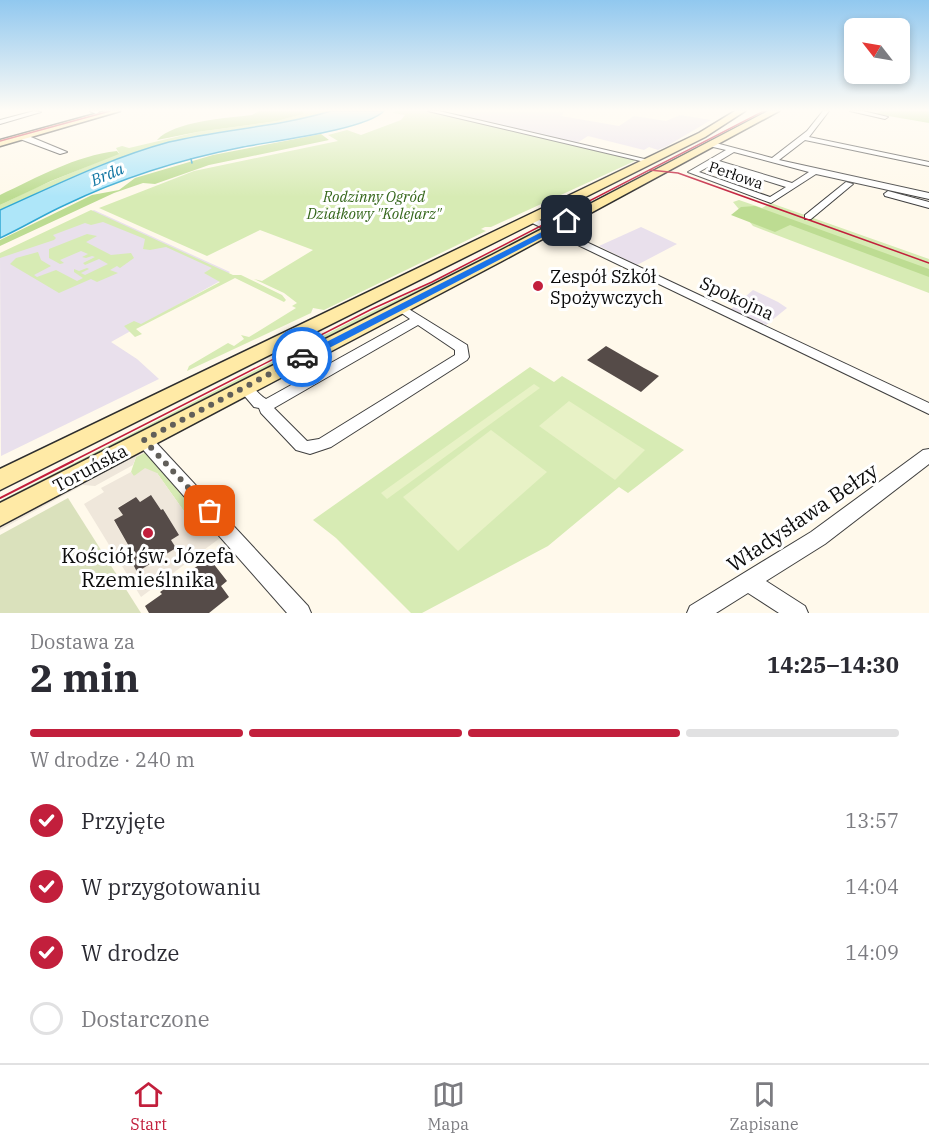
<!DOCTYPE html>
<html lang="pl">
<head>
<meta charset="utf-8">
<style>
	:root { --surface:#fff; --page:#f2f2f3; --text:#2b2b33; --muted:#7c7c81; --line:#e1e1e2; --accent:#c21f3c }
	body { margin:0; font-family:"IBM Plex Serif",serif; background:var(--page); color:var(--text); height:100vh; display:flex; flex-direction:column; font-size:22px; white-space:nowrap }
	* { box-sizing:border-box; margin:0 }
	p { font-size:20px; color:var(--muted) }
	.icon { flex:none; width:33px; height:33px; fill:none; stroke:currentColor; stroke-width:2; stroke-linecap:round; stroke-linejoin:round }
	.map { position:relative; height:613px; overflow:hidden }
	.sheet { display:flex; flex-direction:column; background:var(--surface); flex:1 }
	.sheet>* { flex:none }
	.needle { width:39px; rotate:301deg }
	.fabs { position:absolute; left:844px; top:18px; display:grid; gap:12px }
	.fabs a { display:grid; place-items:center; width:66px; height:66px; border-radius:9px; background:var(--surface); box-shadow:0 3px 9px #0003; font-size:30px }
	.pin { position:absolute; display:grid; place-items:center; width:51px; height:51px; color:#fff; margin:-26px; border-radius:12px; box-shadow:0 3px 9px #0006 }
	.courier { position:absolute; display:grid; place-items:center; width:60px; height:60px; margin:-30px; border:4px solid #1a73e8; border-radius:50%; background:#fff; color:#222; box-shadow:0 2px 8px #0007 }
	.headline em { font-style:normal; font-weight:700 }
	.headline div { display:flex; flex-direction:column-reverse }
	.headline { display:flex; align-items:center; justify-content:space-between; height:102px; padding:0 30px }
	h1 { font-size:39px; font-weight:700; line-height:45px }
	.bar { display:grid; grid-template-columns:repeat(4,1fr); gap:9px 6px; align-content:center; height:72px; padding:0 30px }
	.bar i { height:8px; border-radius:4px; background:var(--line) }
	.bar .selected { background:var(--accent) }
	.bar p { grid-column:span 4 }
	ol { padding:0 30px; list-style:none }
	li { display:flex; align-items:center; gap:18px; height:66px }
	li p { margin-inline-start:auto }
	li .icon { padding:6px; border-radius:50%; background:var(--accent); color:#fff; stroke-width:4 }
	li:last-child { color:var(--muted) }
	li i { width:33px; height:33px; border:3px solid var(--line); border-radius:50% }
	.dock { display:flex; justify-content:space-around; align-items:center; height:84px; border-top:2px solid var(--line); background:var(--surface); font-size:16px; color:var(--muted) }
	.dock a { display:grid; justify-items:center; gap:3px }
	.dock .selected { color:var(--accent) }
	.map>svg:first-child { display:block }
</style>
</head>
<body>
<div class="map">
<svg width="929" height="613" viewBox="0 0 929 613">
	<rect width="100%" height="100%" fill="#fff9eb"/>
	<!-- industrial -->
	<g fill="#e9e0ec">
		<polygon points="465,111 565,111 561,116 619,126 634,116 666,121 680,115 711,120 667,146 658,150 649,147 644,150 588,136 577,143 457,116"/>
		<polygon points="94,210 230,272 220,281 111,342 137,359 159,379 1,456 0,255"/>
		<polygon points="641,227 677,244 637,265 599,246"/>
		<polygon points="753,290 778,302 787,308 766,325 731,309"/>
	</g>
	<!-- green -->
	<g fill="#d7ebb4">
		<path d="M303,111h28c-52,15 -105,17 -157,30 -61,15 -117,43 -174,69v-5l35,-17 84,-35 -3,-5 6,-2 7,2 68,-16 80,-11 25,-7z"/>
		<polygon points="395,111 428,111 639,159 491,227 485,227 481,229 486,231 324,310 313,308 311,313 187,371 189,366 228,343 234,346 244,339 241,335 249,337 296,308 292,306 297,303 284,293 254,279 262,281 313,250 260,230 207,256 99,208 194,171 338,141 328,135 347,130 361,135 401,120 405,115 393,113"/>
		<polygon points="739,200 762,208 769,204 768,202 929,259 929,293 753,226 733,202"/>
		<polygon points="91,210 233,275 241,275 282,295 286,300 284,302 235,278 136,329 142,334 135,337 124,326 134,321 141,324 220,282 204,273 212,268 166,247 150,250 143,249 145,239 103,222 91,225 85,223 53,235 56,238 54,240 0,258 0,253"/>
		<polygon points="540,228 538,231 0,509 0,501 354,320 438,280"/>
		<polygon points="87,234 97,236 86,242 111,255 131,253 134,258 120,268 117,266 110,270 118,273 97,282 91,279 59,293 10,264 16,258 38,252 41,260 51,266 34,275 37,277 56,270 77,281 83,278 74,272 74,269 79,271 87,268 89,269 81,273 85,275 108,264 99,259 85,265 83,263 95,257 92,256 86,258 82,257 88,254 81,251 60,260 64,263 60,264 49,258 49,249"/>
		<polygon points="530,367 554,382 562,376 684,450 628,493 619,487 548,546 422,613 411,613 336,538 313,520"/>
		<polygon points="146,452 152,458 212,530 204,533 198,531 157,473 133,476 131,472 136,457"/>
	</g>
	<!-- forest -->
	<g fill="#bddc92">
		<path d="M259,111h44v3l-26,7 -80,11 -40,8c17,-19 70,-22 95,-25z"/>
		<polygon points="881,111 929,111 929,123 877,114"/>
		<polygon points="321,134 329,140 209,165 155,184 143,183 114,193 0,246 0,240 92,195 119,190 135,178 213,155"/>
		<path d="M117,151l2,3 -68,27 -51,24v-10c38,-18 75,-39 117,-44z"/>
		<polygon points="755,206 929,269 929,277 790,225 775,232 731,215 741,207"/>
	</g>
	<!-- cemetery -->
	<polygon fill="#dae1bc" points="68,498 141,613 0,613 0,535"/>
	<!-- pitch -->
	<g fill="#e8f2c6">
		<polygon points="534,384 540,388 387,499 381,493"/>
		<polygon points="569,401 645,450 615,480 539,426"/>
		<polygon points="491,430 547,472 458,551 403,497"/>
	</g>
	<!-- plaza -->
	<g fill="#efe7db" fill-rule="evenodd">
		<polygon points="141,451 146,452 136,457 133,465 95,486 83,485 0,530 0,526"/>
		<path d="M145,468l12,5 41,58 6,2 8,-3 8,8 -79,59 -57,-93 20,-12 -3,-4 30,-16 3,4zM152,496l8,15 3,-2 2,2 -3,3 9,9v17l6,10 -4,-1 -24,18 -1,-2 -11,7 -6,-12 4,-3 -21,-36 9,-6 -5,-8 18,-10 4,5z"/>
	</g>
	<!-- water -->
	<path fill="#aee6f9" stroke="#31a8d3" stroke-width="1.5" d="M331,111h53c-19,19 -111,30 -141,36 -61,12 -122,31 -178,58 -22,10 -43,23 -65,33v-28c56,-25 110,-52 169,-68 54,-13 109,-15 162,-31z"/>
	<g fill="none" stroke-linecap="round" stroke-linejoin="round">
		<!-- stream -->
		<polyline stroke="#31a8d3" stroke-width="1.5" points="191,159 192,163"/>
	</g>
	<!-- building -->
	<g fill="#554b48">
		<polygon points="606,346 644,368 659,376 641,392 587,360"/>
		<polygon points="151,495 161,510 163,509 179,535 171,540 176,548 137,572 131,560 135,557 114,520 123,515 118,508 136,497 140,502"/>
		<polygon points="209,558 227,581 221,586 229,597 209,613 149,613 145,606 162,594 160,592"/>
	</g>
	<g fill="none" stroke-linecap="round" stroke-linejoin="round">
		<!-- minor casing -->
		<g stroke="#3f3f3f" stroke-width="2">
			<g id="minor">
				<polygon points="34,111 41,112 0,124 0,120"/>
				<polygon points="90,111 99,111 99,112 96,114"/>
				<polygon points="428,111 439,111 653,161 649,163"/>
				<path d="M823,111h6l-20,26 120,25v4l-124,-26 -26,20 150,33v6l-113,-25 -45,29 -83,-31 38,-22 -17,-4 -1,-2 4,-2 60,16 35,-27zM734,152l75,20 -17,11 -73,-22zM713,164l73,23 -16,10 -71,-25z"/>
				<polygon points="850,111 863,111 888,117 885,119"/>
				<polygon points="20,135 26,135 67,152 60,154 20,139"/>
				<polygon points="846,182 853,184 811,219 805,219 805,215"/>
				<polygon points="888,191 929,202 929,208 885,196 884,194"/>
				<polygon points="531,216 929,403 929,414 528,221 526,219"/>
				<path d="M399,303l68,42 2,12 -2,3 -136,87 -21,7 -14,-4 -35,-37 -2,-5 -5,-1 -17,-20 2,-4c13,-3 17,11 27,16l144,-80 -17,-12zM418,325l37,25v5l-136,84 -12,2 -33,-33z"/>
				<polygon points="144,434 150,436 308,606 311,613 287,613 138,444 136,440 138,436"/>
				<polygon points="929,449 929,464 825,544 766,581 805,606 808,613 779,613 748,593 716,613 687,613 690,606 811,532 923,450"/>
			</g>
		</g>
		<!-- secondary casing -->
		<g stroke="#2e2e2e" stroke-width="3">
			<g id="secondary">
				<polygon points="106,111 120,111 0,146 0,140"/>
				<polygon points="735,111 745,111 705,137 0,490 0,469 699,133"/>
				<polygon points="768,111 779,111 502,261 0,526 0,503 492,255"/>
			</g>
		</g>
		<!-- minor -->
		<use href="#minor" fill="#fff" fill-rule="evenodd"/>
		<!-- secondary -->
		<use href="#secondary" fill="#ffeaa6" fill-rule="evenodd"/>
		<!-- tram-far1 -->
		<g stroke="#c21f3c" stroke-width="1.5">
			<polyline points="0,141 110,111"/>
			<polyline points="650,170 678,173 929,263"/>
			<polyline points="71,462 372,309 432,282 764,111"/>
		</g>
		<!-- tram -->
		<polyline stroke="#c21f3c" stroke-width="2" points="0,498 73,461"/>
	</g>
	<!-- sky -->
	<linearGradient id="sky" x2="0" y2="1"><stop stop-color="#91c8ef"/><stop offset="0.56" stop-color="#fffcf6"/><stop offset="1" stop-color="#fffcf6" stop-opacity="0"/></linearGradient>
	<rect width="929" height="197" fill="url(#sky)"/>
	<!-- route -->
	<polygon fill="#1a73e8" points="567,219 570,219 570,223 306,360 299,360 297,357"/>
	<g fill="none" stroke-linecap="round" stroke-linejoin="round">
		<!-- done -->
		<polyline stroke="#615f5a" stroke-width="6" stroke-dasharray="0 10.8" points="210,511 144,440 302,357"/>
	</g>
	<!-- markers -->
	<g fill="#c21f3c" stroke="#fff" stroke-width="2">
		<circle cx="538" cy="286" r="6"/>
		<circle cx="148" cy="533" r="6"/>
	</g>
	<g text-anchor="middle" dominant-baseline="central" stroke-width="6" stroke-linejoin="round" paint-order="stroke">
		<!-- far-street labels -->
		<g font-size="15" fill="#0c0c0c" stroke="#fff">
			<text transform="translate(736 175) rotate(19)">Perłowa</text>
		</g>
		<!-- far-park labels -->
		<g font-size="15" font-style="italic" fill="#34661a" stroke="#fff">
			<text x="374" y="196">Rodzinny Ogród<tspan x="374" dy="17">Działkowy "Kolejarz"</tspan></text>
		</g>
		<!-- far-water labels -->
		<g font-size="16" font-style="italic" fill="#1176a3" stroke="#fff">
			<text transform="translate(107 174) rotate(-23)">Brda</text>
		</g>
		<!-- poi labels -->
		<g font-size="18" fill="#0c0c0c" stroke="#fff" text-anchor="start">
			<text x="550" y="276">Zespół Szkół<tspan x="550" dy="21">Spożywczych</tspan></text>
		</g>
		<!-- street labels -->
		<g font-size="18" fill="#0c0c0c" stroke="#fff">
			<text transform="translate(737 298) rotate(25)">Spokojna</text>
			<text transform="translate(90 468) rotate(-28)">Toruńska</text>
		</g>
		<!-- near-street labels -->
		<g font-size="21" fill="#0c0c0c" stroke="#fff">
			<text transform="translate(802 517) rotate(-34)">Władysława Bełzy</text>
		</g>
		<!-- near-poi labels -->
		<g font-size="21" fill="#0c0c0c" stroke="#fff">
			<text x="148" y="555">Kościół św. Józefa<tspan x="148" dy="24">Rzemieślnika</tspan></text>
		</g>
	</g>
</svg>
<div class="fabs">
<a><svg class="needle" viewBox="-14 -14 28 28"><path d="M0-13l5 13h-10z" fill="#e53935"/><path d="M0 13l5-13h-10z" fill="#7c7c81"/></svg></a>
</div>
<div class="pin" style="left:210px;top:511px;background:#ea580c"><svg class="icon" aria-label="bag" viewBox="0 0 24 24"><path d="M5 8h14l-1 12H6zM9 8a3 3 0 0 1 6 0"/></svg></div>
<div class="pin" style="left:567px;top:221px;background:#1f2937"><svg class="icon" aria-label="home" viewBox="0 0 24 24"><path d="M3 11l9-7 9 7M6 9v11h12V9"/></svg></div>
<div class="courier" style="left:302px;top:357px"><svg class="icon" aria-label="car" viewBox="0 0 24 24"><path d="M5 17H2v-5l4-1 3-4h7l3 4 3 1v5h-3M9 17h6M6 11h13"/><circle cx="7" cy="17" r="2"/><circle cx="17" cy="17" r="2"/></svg></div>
</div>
<section class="sheet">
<div class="headline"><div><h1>2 min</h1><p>Dostawa za</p></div><em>14:25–14:30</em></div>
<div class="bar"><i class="selected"></i><i class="selected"></i><i class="selected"></i><i></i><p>W drodze · 240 m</p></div>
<ol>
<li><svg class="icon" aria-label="check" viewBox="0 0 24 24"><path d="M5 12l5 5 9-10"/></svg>Przyjęte<p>13:57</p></li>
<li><svg class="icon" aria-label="check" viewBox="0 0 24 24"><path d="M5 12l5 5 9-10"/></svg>W przygotowaniu<p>14:04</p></li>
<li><svg class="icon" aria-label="check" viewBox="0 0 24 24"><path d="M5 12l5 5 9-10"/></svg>W drodze<p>14:09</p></li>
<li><i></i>Dostarczone</li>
</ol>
</section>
<nav class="dock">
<a class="selected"><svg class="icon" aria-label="home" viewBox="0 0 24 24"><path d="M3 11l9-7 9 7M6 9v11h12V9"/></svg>Start</a>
<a><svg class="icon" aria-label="map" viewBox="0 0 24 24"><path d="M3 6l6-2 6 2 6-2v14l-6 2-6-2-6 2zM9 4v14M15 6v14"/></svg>Mapa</a>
<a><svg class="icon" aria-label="saved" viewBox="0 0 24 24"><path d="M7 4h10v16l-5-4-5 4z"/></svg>Zapisane</a>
</nav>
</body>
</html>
